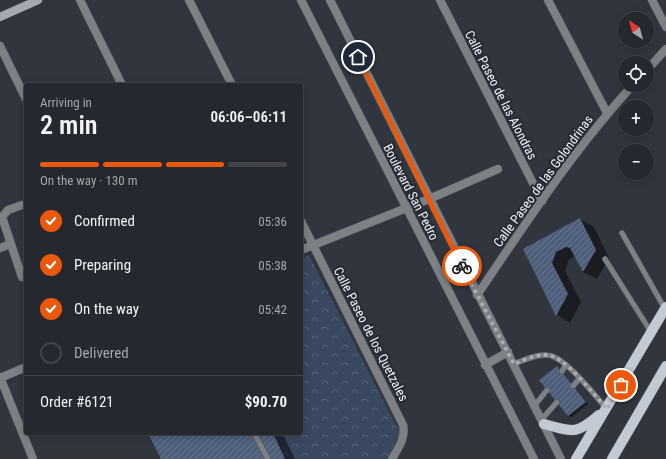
<!DOCTYPE html>
<html lang="en">
<head>
<meta charset="utf-8">
<style>
	:root { --surface:#25282e; --page:#31343a; --text:#f1f3f6; --muted:#a3a6aa; --line:#42444a; --accent:#ea580c }
	body { margin:0; font-family:"Roboto Condensed",sans-serif; background:var(--page); color:var(--text); height:100vh; display:flex; flex-direction:column; font-size:15px; white-space:nowrap }
	* { box-sizing:border-box; margin:0 }
	p { font-size:13px; color:var(--muted) }
	.icon { flex:none; width:22px; height:22px; fill:none; stroke:currentColor; stroke-width:2; stroke-linecap:round; stroke-linejoin:round }
	.map { position:relative; flex:1; overflow:hidden }
	.drawer { position:absolute; left:24px; top:83px; width:279px; height:352px; display:flex; flex-direction:column; background:var(--surface); border-radius:4px; box-shadow:0 2px 10px #0003,0 0 0 1px var(--line) }
	.drawer>* { flex:none }
	.needle { width:26px; rotate:324deg }
	.tools { position:absolute; left:618px; top:12px; display:grid; gap:8px }
	.tools a { display:grid; place-items:center; width:36px; height:36px; border-radius:50%; background:var(--surface); box-shadow:0 2px 10px #0003,0 0 0 1px var(--line); font-size:20px }
	.pin { position:absolute; display:grid; place-items:center; width:34px; height:34px; color:#fff; margin:-17px; border:2px solid #fff; border-radius:50%; box-shadow:0 1px 4px #0007 }
	.courier { position:absolute; display:grid; place-items:center; width:40px; height:40px; margin:-20px; border:3px solid #ea580c; border-radius:50%; background:#fff; color:#222; box-shadow:0 1px 5px #0007 }
	.summary em { font-style:normal; font-weight:600 }
	.summary div { display:flex; flex-direction:column-reverse }
	.summary { display:flex; align-items:center; justify-content:space-between; height:68px; padding:0 16px }
	h1 { font-size:26px; font-weight:600; line-height:30px }
	.bar { display:grid; grid-template-columns:repeat(4,1fr); gap:6px 4px; align-content:center; height:48px; padding:0 16px }
	.bar i { height:5px; border-radius:3px; background:var(--line) }
	.bar .on { background:var(--accent) }
	.bar p { grid-column:span 4 }
	.line { display:flex; align-items:center; gap:10px; padding:0 16px; border-top:1px solid var(--line) }
	.line div { flex:1 }
	ol { padding:0 16px; list-style:none }
	li { display:flex; align-items:center; gap:12px; height:44px }
	li p { margin-inline-start:auto }
	li .icon { padding:4px; border-radius:50%; background:var(--accent); color:#fff; stroke-width:4 }
	li:last-child { color:var(--muted) }
	li i { width:22px; height:22px; border:2px solid var(--line); border-radius:50% }
	.map>svg:first-child { display:block }
</style>
</head>
<body>
<div class="map">
<svg width="666" height="459" viewBox="0 0 666 459">
	<defs>
		<pattern id="park-crowns" width="20" height="18" patternUnits="userSpaceOnUse"><rect width="20" height="18" fill="#39475f"/><path d="M2 6a3 3 0 1 1 6 0M12 15a3 3 0 1 1 6 0" fill="none" stroke="#566277"/></pattern>
		<pattern id="building-hatch" width="6" height="6" patternUnits="userSpaceOnUse"><rect width="6" height="6" fill="#4e5e7b"/><path d="M-1 1l2-2M0 6l6-6M5 7l2-2" fill="none" stroke="#68768e"/></pattern>
	</defs>
	<rect width="100%" height="100%" fill="#31363e"/>
	<!-- park -->
	<polygon fill="url(#park-crowns)" points="309,255 400,433 387,459 285,459 273,433 301,433 301,259"/>
	<!-- shadow -->
	<g fill="#0007">
		<polygon points="580,219 594,227 609,258 597,279 583,272 575,256 569,259 565,271 581,302 570,323 557,315 525,250"/>
		<polygon points="557,367 588,404 572,417 568,416"/>
		<polygon points="149,433 282,433 295,459 162,459"/>
	</g>
	<!-- building -->
	<g fill="url(#building-hatch)">
		<polygon points="580,218 596,250 583,272 570,248 566,247 556,252 552,263 568,294 556,316 523,249"/>
		<polygon points="557,366 586,402 568,416 539,380"/>
		<polygon points="148,433 273,433 285,459 161,459"/>
	</g>
	<g fill="none" stroke-linecap="round" stroke-linejoin="round">
		<!-- service casing -->
		<g stroke="#4f545c" stroke-width="6">
			<g id="service">
				<polyline points="622,233 665,309"/>
				<polyline points="605,259 651,332"/>
				<path d="M514,364c10,-4 22,-10 33,-9 18,1 47,40 60,54"/>
				<polyline points="562,371 566,365"/>
				<polyline points="573,386 579,379"/>
				<polyline points="535,405 547,390"/>
				<polyline points="542,419 557,402"/>
				<polyline points="254,433 268,459"/>
			</g>
		</g>
		<!-- minor casing -->
		<g stroke="#4f545c" stroke-width="9">
			<g id="minor">
				<polyline points="80,0 122,85"/>
				<polyline points="189,0 232,85"/>
				<polyline points="440,0 542,201"/>
				<polyline points="548,0 607,113"/>
				<polyline points="652,0 666,27"/>
				<polyline points="0,46 26,99"/>
				<polyline points="647,70 666,49"/>
				<polyline points="22,205 8,210 2,217 22,277"/>
				<path d="M301,221l102,204c3,13 -5,23 -11,34"/>
				<polyline points="0,248 10,244"/>
				<polyline points="301,250 429,199 498,169"/>
				<path d="M477,295c49,-72 97,-146 156,-210"/>
				<polyline points="0,377 33,459"/>
				<polyline points="0,378 26,367"/>
			</g>
		</g>
		<!-- tertiary casing -->
		<g stroke="#4f545c" stroke-width="9">
			<g id="tertiary">
				<polyline points="301,0 534,459"/>
				<polyline points="330,0 561,459"/>
				<polyline points="485,365 508,352"/>
			</g>
		</g>
		<!-- secondary casing -->
		<g stroke="#4f545c" stroke-width="9">
			<polyline id="secondary" points="0,17 38,0"/>
		</g>
		<!-- primary casing -->
		<g stroke="#4f545c" stroke-width="11">
			<g id="primary">
				<path d="M544,424c29,8 32,11 55,-9"/>
				<polyline points="576,459 666,307"/>
				<polyline points="612,459 666,366"/>
			</g>
		</g>
		<!-- service -->
		<use href="#service" stroke="#7d8084" stroke-width="5"/>
		<!-- minor -->
		<use href="#minor" stroke="#7d8084" stroke-width="8"/>
		<!-- tertiary -->
		<use href="#tertiary" stroke="#7d8084" stroke-width="8"/>
		<!-- secondary -->
		<use href="#secondary" stroke="#a6a9b0" stroke-width="8"/>
		<!-- primary -->
		<use href="#primary" stroke="#c4cad3" stroke-width="10"/>
	</g>
	<g fill="none" stroke-linecap="round" stroke-linejoin="round">
		<!-- done -->
		<path stroke="#acb0b6" stroke-width="4" stroke-dasharray="0 7.2" d="M462,266l52,98c10,-4 22,-10 33,-9 18,1 47,40 60,54l14,-24"/>
		<!-- route -->
		<polyline stroke="#ea580c" stroke-width="5" points="358,57 462,266"/>
	</g>
	<g text-anchor="middle" dominant-baseline="central" stroke-width="4" stroke-linejoin="round" paint-order="stroke">
		<!-- street labels -->
		<g font-size="13" fill="#eef1f7" stroke="#272c34">
			<text transform="translate(501 95) rotate(63)">Calle Paseo de las Alondras</text>
			<text transform="translate(543 181) rotate(-54)">Calle Paseo de las Golondrinas</text>
			<text transform="translate(411 192) rotate(63)">Boulevard San Pedro</text>
			<text transform="translate(371 334) rotate(63)">Calle Paseo de los Quetzales</text>
		</g>
	</g>
</svg>
<div class="tools">
<a><svg class="needle" viewBox="-14 -14 28 28"><path d="M0-13l5 13h-10z" fill="#e53935"/><path d="M0 13l5-13h-10z" fill="#a3a6aa"/></svg></a>
<a><svg class="icon" aria-label="locate" viewBox="0 0 24 24"><circle cx="12" cy="12" r="6"/><path d="M12 2v4M12 18v4M2 12h4M18 12h4"/></svg></a>
<a>+</a>
<a>−</a>
</div>
<div class="pin" style="left:621px;top:385px;background:#ea580c"><svg class="icon" aria-label="bag" viewBox="0 0 24 24"><path d="M5 8h14l-1 12H6zM9 8a3 3 0 0 1 6 0"/></svg></div>
<div class="pin" style="left:358px;top:57px;background:#1f2937"><svg class="icon" aria-label="home" viewBox="0 0 24 24"><path d="M3 11l9-7 9 7M6 9v11h12V9"/></svg></div>
<div class="courier" style="left:462px;top:266px"><svg class="icon" aria-label="bike" viewBox="0 0 24 24"><circle cx="6" cy="16" r="4"/><circle cx="18" cy="16" r="4"/><path d="M6 16l4-8h5l3 8M10 8l3 8H6M13 5h3"/></svg></div>
<section class="drawer">
<div class="summary"><div><h1>2 min</h1><p>Arriving in</p></div><em>06:06–06:11</em></div>
<div class="bar"><i class="on"></i><i class="on"></i><i class="on"></i><i></i><p>On the way · 130 m</p></div>
<ol>
<li><svg class="icon" aria-label="check" viewBox="0 0 24 24"><path d="M5 12l5 5 9-10"/></svg>Confirmed<p>05:36</p></li>
<li><svg class="icon" aria-label="check" viewBox="0 0 24 24"><path d="M5 12l5 5 9-10"/></svg>Preparing<p>05:38</p></li>
<li><svg class="icon" aria-label="check" viewBox="0 0 24 24"><path d="M5 12l5 5 9-10"/></svg>On the way<p>05:42</p></li>
<li><i></i>Delivered</li>
</ol>
<div class="line" style="height:52px"><div>Order #6121</div><b>$90.70</b></div>
</section>
</div>
</body>
</html>
